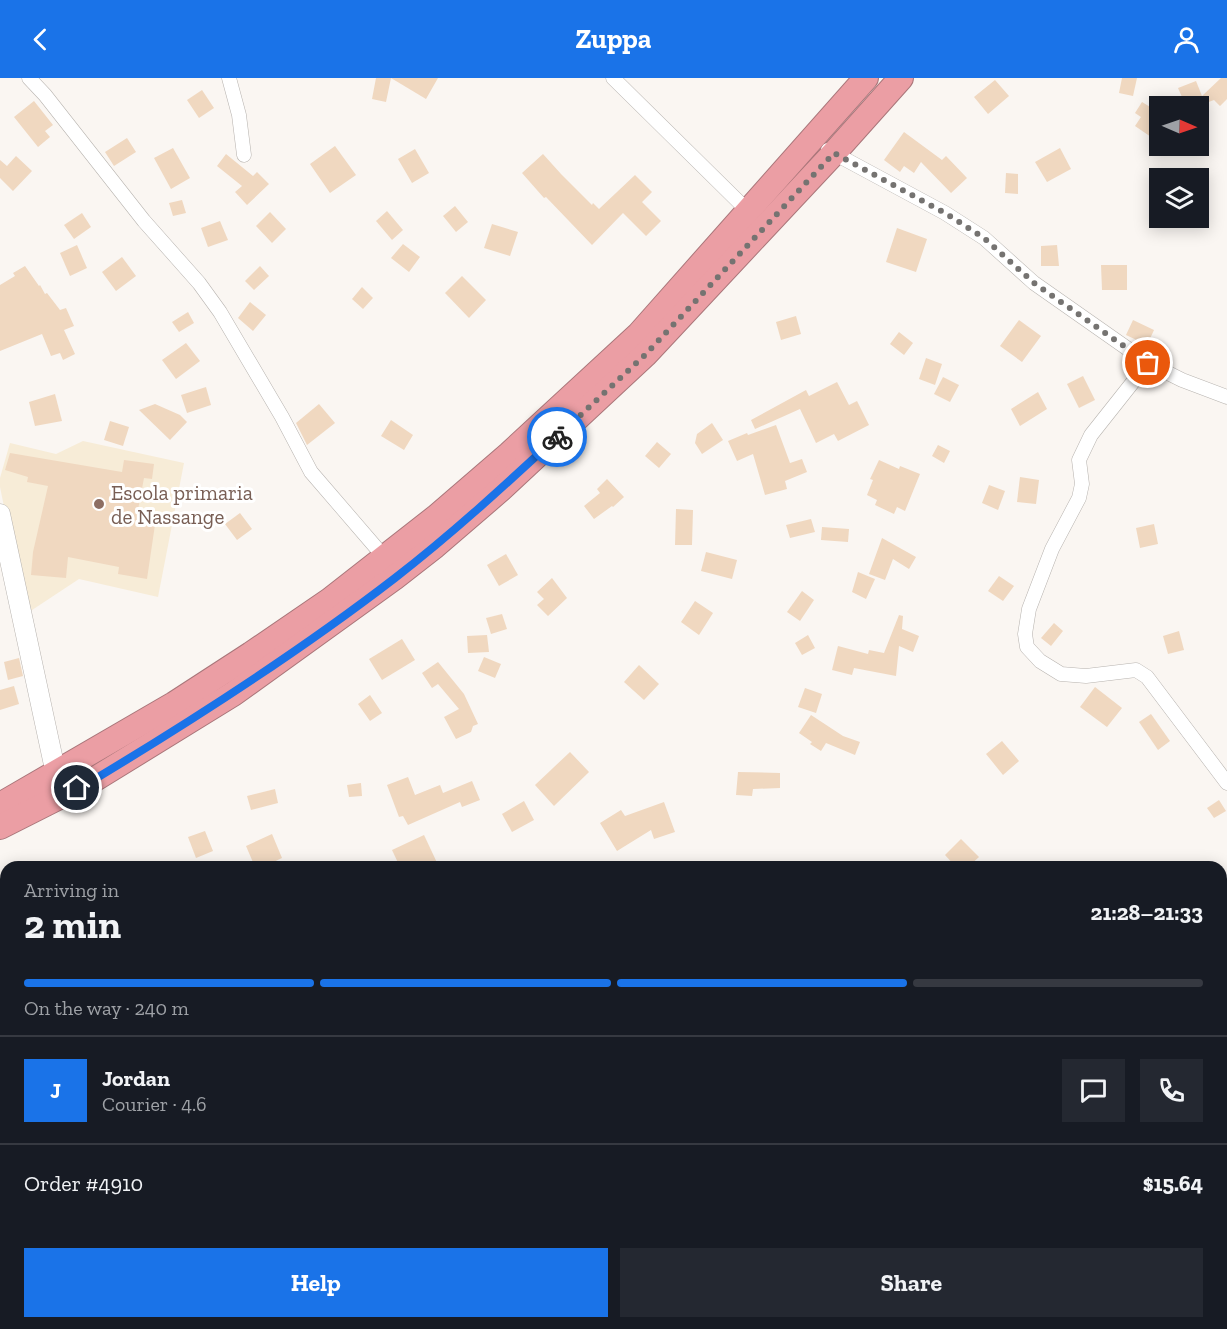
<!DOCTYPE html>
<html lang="en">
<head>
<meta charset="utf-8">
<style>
	:root { --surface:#171b24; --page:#242831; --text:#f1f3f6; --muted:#9ea1a6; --line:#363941; --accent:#1a73e8 }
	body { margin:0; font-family:"Zilla Slab",serif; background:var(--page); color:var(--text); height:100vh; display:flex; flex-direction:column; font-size:22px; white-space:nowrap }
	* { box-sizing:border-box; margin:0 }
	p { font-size:20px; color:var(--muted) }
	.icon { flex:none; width:33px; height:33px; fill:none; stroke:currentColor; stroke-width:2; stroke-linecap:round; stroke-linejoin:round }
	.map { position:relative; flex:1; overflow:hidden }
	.drawer { position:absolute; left:0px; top:783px; width:1227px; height:468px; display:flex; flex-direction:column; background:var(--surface); border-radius:18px 18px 0 0; box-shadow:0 3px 15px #0003 }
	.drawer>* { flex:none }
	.needle { width:39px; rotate:92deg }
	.controls { position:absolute; left:1149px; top:18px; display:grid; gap:12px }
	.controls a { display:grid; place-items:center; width:60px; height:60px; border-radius:0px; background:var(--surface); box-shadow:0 3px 15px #0003; font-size:30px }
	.pin { position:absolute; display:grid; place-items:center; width:51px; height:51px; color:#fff; margin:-26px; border:3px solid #fff; border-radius:50%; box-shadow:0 2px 6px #0007 }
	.courier { position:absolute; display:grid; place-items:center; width:60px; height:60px; margin:-30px; border:4px solid #1a73e8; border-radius:50%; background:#fff; color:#222; box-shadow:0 2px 8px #0007 }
	.headline em { font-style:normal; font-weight:700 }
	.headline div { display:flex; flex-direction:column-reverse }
	.headline { display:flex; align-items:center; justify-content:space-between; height:102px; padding:0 24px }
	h1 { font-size:39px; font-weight:700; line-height:45px }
	.bar { display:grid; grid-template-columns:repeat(4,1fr); gap:9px 6px; align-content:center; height:72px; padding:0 24px }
	.bar i { height:8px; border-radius:4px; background:var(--line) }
	.bar .active { background:var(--accent) }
	.bar p { grid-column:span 4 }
	.line { display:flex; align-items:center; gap:15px; padding:0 24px; border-top:2px solid var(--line) }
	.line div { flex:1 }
	.round { display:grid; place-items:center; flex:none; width:63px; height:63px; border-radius:0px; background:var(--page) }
	.action { display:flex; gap:12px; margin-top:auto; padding:12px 24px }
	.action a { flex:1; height:69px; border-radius:0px; background:var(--accent); color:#fff; font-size:24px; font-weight:700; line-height:69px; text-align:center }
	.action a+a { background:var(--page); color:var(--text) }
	header { display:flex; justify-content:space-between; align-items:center; height:78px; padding:0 24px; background:var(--accent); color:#fff; font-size:27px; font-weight:700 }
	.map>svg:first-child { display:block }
</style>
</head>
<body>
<header><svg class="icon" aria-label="back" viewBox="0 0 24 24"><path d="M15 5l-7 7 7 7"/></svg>Zuppa<svg class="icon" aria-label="person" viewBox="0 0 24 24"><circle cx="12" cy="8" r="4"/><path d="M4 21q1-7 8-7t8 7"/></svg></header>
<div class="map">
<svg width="1227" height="1251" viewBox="0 0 1227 1251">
	<rect width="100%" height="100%" fill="#faf6f2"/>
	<!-- education -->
	<polygon fill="#f7ecd7" points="83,363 184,385 158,519 79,501 26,536 0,409 0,400 10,365 56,376"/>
	<!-- building -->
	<g fill="#f0d8c0">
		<polygon points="376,0 438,0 426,21 391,0 386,24 372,21"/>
		<polygon points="1122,0 1137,0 1133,18 1119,15"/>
		<polygon points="1221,0 1227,0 1227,21 1220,28 1214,22 1198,28 1186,28 1178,10 1196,3 1202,18"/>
		<polygon points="995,2 1009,18 988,36 974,19"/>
		<polygon points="202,12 214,30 199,40 187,22"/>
		<polygon points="34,23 53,47 45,53 50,59 38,69 14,39"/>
		<polygon points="1142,24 1160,35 1160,52 1154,61 1135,48 1141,39 1135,35"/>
		<polygon points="904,54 942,82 946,78 967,100 951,115 921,84 914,95 904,88 900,94 884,82"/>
		<polygon points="127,60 136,74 114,88 105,74"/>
		<polygon points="335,68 356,97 330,115 310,86"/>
		<polygon points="173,70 190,100 171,111 154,80"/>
		<polygon points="1060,70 1071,91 1047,104 1035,84"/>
		<polygon points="415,71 429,95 412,105 398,81"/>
		<polygon points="226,76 253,98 257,94 269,106 247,127 235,114 242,108 217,88"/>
		<polygon points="543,76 561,96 592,127 593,125 599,131 635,97 652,114 642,124 661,143 646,158 623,135 592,167 546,119 544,120 522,95"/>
		<polygon points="16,78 32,93 13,113 0,100 0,82 7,88"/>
		<polygon points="1006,95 1018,96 1018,116 1005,115"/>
		<polygon points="182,122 186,135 173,138 169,125"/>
		<polygon points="455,128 468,144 456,154 443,138"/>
		<polygon points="387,133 403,152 392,162 376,143"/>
		<polygon points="270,134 286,151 272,165 256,148"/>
		<polygon points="82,135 91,149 74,161 64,147"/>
		<polygon points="220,143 228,162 208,169 201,150"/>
		<polygon points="492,146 518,154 510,178 484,170"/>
		<polygon points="897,150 927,161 916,194 886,184"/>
		<polygon points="403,166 420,179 409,194 391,180"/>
		<polygon points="77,167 87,190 70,198 60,175"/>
		<polygon points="1057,167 1059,188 1041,188 1041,168"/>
		<polygon points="122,179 136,198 116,213 102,194"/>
		<polygon points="1101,187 1127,187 1127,212 1102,212"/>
		<polygon points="25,188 39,208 40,207 45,216 47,215 60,232 66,230 74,248 64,252 75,276 63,282 60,275 51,278 42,256 0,273 0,207 15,198 13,195"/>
		<polygon points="260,188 269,198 254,212 245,203"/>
		<polygon points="462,198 486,222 469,240 445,215"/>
		<polygon points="362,209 373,220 363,231 352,221"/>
		<polygon points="250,224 266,237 253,253 238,240"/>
		<polygon points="188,234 194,245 179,254 172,244"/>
		<polygon points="796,238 801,256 781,262 776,244"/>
		<polygon points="1019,242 1041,258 1022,284 1000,268"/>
		<polygon points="1133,242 1154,252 1147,267 1126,257"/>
		<polygon points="899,254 913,265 904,277 890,266"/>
		<polygon points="186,265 200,283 176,301 162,282"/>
		<polygon points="926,280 942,286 935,307 919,301"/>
		<polygon points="1083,298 1095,322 1079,330 1067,306"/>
		<polygon points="943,299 959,307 950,324 934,316"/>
		<polygon points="837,304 849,327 857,323 869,347 838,363 834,356 816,365 800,331 755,351 751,342 806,312 809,318"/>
		<polygon points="206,309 211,327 187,335 181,317"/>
		<polygon points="1038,314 1047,331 1020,348 1011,331"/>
		<polygon points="55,316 62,343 35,348 29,324"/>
		<polygon points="155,326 180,337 187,344 170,362 139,332"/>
		<polygon points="319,326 335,345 307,367 296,345"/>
		<polygon points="391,342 413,357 404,372 381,358"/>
		<polygon points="110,343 129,349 123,368 104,362"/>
		<polygon points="712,345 723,362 702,376 695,365 697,356"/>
		<polygon points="776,347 790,385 802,381 807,394 785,403 787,411 765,417 753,376 737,383 728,363 747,355 748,357"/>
		<polygon points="657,364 671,376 659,390 645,378"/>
		<polygon points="938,367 950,373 944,385 932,378"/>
		<polygon points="10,375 122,394 124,382 154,386 152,401 144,400 137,437 156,440 147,501 118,496 119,489 68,479 66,500 31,497 33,474 48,408 27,404 28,399 5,392"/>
		<polygon points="879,382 899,391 900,388 920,396 905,433 897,429 894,436 875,427 877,422 867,417 873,402 870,401"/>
		<polygon points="1020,399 1039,402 1036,426 1017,424"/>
		<polygon points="607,401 624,419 613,429 612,428 594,441 584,428 600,415 597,411"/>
		<polygon points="989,407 1005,413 998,432 982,425"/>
		<polygon points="676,431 693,432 692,467 675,467"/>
		<polygon points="240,435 252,451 237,462 225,446"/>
		<polygon points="811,441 815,454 790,460 786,447"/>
		<polygon points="1154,446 1158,466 1140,470 1136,450"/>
		<polygon points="822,449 849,451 848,464 821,462"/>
		<polygon points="882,460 916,479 909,491 893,481 885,502 869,496"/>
		<polygon points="706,474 737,482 732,501 701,493"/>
		<polygon points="506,476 518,497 499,508 487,487"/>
		<polygon points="858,494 875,501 866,521 852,514"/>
		<polygon points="999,498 1014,508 1003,523 988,513"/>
		<polygon points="552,500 567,520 548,538 537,527 544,521 537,514"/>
		<polygon points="802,513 814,522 800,543 787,534"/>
		<polygon points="695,523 713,535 699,557 681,544"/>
		<polygon points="502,536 507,551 491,556 486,540"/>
		<polygon points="899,537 903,538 902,551 919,558 913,574 899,568 896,598 854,590 852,597 832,592 838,568 868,576 869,572 884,575"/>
		<polygon points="1054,545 1063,553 1051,568 1041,560"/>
		<polygon points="1179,553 1184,572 1168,576 1163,558"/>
		<polygon points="487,557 489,574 468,575 467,558"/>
		<polygon points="808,557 815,570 802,577 795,565"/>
		<polygon points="402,561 415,582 382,602 369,581"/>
		<polygon points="484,579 501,586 495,600 478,593"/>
		<polygon points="19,580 23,598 8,602 4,584"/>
		<polygon points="438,584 464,616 478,646 473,648 471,654 456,661 444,639 459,631 438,606 432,610 422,595"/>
		<polygon points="639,587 659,606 644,622 624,604"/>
		<polygon points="14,608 19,626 0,632 0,612"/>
		<polygon points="1095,609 1122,630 1107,649 1080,629"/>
		<polygon points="805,610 822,616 816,635 798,629"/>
		<polygon points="370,617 382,635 370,643 358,626"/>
		<polygon points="1151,636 1170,663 1158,672 1139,644"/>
		<polygon points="811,637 843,658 860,664 855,677 826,665 821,673 810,666 812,664 799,655"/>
		<polygon points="1002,663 1019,683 1003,697 986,676"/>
		<polygon points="570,674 589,694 554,728 535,707"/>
		<polygon points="738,694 780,695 780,710 753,711 752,718 736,717"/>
		<polygon points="408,699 415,717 440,707 443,715 472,703 480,722 462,729 460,724 408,747 403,738 399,739 387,707"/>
		<polygon points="361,705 362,718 349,719 347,707"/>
		<polygon points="275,711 278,725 251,732 247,718"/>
		<polygon points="1219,722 1226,733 1214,740 1207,730"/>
		<polygon points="524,723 534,742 512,754 502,736"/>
		<polygon points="664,724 675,754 654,761 651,752 617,773 600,745 621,732 625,738"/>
		<polygon points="205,753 213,773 196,780 188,759"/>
		<polygon points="272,756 282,780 263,789 255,789 246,768"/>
		<polygon points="424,757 439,789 400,789 392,772"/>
		<polygon points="961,761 979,779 968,789 956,789 945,777"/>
	</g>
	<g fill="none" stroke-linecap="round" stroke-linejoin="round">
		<!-- street casing -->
		<g stroke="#b7b3af" stroke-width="15">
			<g id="street">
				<polyline points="29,0 45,17 144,143 199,205 220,234 282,339 311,394 385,480"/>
				<polyline points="229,0 239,37 244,77"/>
				<polyline points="613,0 749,134"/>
				<polyline points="828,72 945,135 984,160 1034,205 1148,285 1182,302 1227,319"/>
				<polyline points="1148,285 1091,357 1079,382 1082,406 1079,420 1052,471 1029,531 1025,556 1027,569 1040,583 1061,596 1086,598 1136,592 1147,599 1227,705"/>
			</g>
		</g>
		<!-- secondary casing -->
		<g stroke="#b7b3af" stroke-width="21">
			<polyline id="secondary" points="0,436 56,696"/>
		</g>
		<!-- highway casing -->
		<g stroke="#a9767a" stroke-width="26">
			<g id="highway">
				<polyline points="0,727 174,626 251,576 330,522 436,439 509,376 639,256 866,0"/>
				<polyline points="0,749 95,701 233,616 394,500 435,468 500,412 645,277 834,75 901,0"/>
			</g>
		</g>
		<!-- street -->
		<use href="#street" stroke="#fff" stroke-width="14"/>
		<!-- secondary -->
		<use href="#secondary" stroke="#fff" stroke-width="20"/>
		<!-- highway -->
		<use href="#highway" stroke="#eb9ea4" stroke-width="24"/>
	</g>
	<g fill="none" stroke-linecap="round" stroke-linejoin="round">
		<!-- done -->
		<polyline stroke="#757371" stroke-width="6" stroke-dasharray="0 10.8" points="557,359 645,277 834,75 945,135 984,160 1034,205 1148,285"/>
		<!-- route -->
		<path stroke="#1a73e8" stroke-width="8" d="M77,710l18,-9c103,-62 204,-127 300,-201 57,-44 109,-92 162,-141"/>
	</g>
	<!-- markers -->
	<circle fill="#8d6e63" stroke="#fff" stroke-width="2" cx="99" cy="426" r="6"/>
	<g text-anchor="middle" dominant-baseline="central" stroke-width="6" stroke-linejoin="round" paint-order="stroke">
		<!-- education labels -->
		<g font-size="21" fill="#785e54" stroke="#fff" text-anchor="start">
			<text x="111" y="414">Escola primaria<tspan x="111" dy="24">de Nassange</tspan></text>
		</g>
	</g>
</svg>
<div class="controls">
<a><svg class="needle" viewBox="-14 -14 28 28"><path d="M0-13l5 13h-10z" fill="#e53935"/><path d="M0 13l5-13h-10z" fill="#9ea1a6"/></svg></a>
<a><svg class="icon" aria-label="layers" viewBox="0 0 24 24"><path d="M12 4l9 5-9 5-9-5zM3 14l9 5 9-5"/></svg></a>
</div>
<div class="pin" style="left:1148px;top:285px;background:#ea580c"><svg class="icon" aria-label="bag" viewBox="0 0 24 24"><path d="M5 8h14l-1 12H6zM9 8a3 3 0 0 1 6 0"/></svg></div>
<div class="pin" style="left:77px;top:710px;background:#1f2937"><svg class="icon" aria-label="home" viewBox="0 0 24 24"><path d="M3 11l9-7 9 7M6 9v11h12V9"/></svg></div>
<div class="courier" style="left:557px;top:359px"><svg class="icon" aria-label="bike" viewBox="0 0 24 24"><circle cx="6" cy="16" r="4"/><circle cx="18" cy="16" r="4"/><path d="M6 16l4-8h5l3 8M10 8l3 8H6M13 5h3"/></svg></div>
<section class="drawer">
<div class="headline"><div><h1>2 min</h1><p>Arriving in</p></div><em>21:28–21:33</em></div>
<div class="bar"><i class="active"></i><i class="active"></i><i class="active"></i><i></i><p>On the way · 240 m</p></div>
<div class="line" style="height:108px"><b class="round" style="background:var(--accent);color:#fff">J</b><div><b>Jordan</b><p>Courier · 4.6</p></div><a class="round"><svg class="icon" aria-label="chat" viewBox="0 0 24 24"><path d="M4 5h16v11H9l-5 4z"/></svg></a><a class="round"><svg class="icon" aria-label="phone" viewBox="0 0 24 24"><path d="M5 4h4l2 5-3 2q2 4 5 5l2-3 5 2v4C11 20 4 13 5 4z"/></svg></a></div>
<div class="line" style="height:78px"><div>Order #4910</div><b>$15.64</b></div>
<div class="action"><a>Help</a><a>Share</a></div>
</section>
</div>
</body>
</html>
